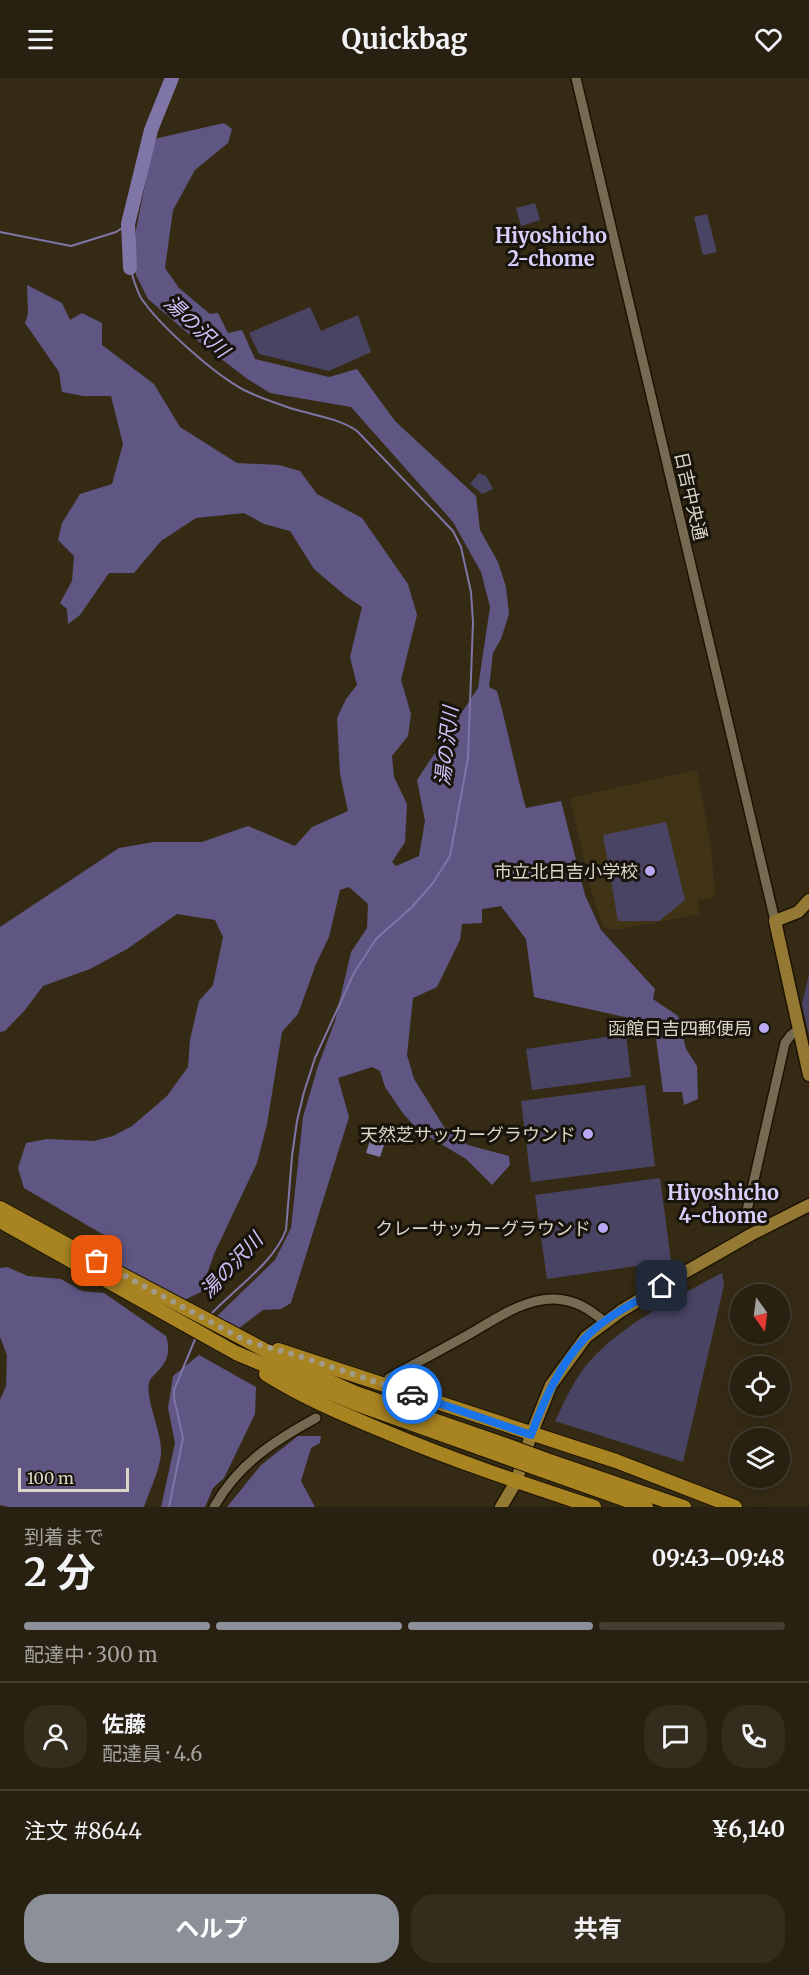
<!DOCTYPE html>
<html lang="ja">
<head>
<meta charset="utf-8">
<style>
	:root { --surface:#282010; --page:#342d1e; --text:#f1f3f6; --muted:#a5a39f; --line:#443e30; --accent:#8c9099 }
	body { margin:0; font-family:Merriweather,"Noto Sans JP",serif; background:var(--page); color:var(--text); height:100vh; display:flex; flex-direction:column; font-size:22px; white-space:nowrap }
	* { box-sizing:border-box; margin:0 }
	p { font-size:20px; color:var(--muted) }
	.icon { flex:none; width:33px; height:33px; fill:none; stroke:currentColor; stroke-width:2; stroke-linecap:round; stroke-linejoin:round }
	.map { position:relative; height:1429px; overflow:hidden }
	.side { display:flex; flex-direction:column; background:var(--surface); flex:1 }
	.side>* { flex:none }
	.needle { width:39px; rotate:166deg }
	.controls { position:absolute; left:730px; top:1206px; display:grid; gap:12px }
	.controls a { display:grid; place-items:center; width:60px; height:60px; border-radius:50%; background:var(--surface); box-shadow:0 3px 15px #0003,0 0 0 2px var(--line); font-size:30px }
	.scale { position:absolute; left:18px; bottom:15px; width:111px; box-sizing:border-box; padding-left:6px; border:3px solid #dcd6c8; border-top:0; font-size:16px; line-height:21px; white-space:nowrap; color:#dcd6c8; -webkit-text-stroke:4px #19140b; paint-order:stroke }
	.pin { position:absolute; display:grid; place-items:center; width:51px; height:51px; color:#fff; margin:-26px; border-radius:12px; box-shadow:0 3px 9px #0006 }
	.courier { position:absolute; display:grid; place-items:center; width:60px; height:60px; margin:-30px; border:4px solid #1a73e8; border-radius:50%; background:#fff; color:#222; box-shadow:0 2px 8px #0007 }
	.overview em { font-style:normal; font-weight:700 }
	.overview div { display:flex; flex-direction:column-reverse }
	.overview { display:flex; align-items:center; justify-content:space-between; height:102px; padding:0 24px }
	h1 { font-size:39px; font-weight:700; line-height:45px }
	.bar { display:grid; grid-template-columns:repeat(4,1fr); gap:9px 6px; align-content:center; height:72px; padding:0 24px }
	.bar i { height:8px; border-radius:4px; background:var(--line) }
	.bar .active { background:var(--accent) }
	.bar p { grid-column:span 4 }
	.line { display:flex; align-items:center; gap:15px; padding:0 24px; border-top:2px solid var(--line) }
	.line div { flex:1 }
	.round { display:grid; place-items:center; flex:none; width:63px; height:63px; border-radius:24px; background:var(--page) }
	.primary-button { display:flex; gap:12px; margin-top:auto; padding:12px 24px }
	.primary-button a { flex:1; height:69px; border-radius:24px; background:var(--accent); color:#fff; font-size:24px; font-weight:700; line-height:69px; text-align:center }
	.primary-button a+a { background:var(--page); color:var(--text) }
	header { display:flex; justify-content:space-between; align-items:center; height:78px; padding:0 24px; background:var(--surface); font-size:27px; font-weight:700 }
	.map>svg:first-child { display:block }
</style>
</head>
<body>
<header><svg class="icon" aria-label="menu" viewBox="0 0 24 24"><path d="M4 6h16M4 12h16M4 18h16"/></svg>Quickbag<svg class="icon" aria-label="heart" viewBox="0 0 24 24"><path d="M12 20l-8-8c-3-5 5-10 8-4 3-6 11-1 8 4z"/></svg></header>
<div class="map">
<svg width="809" height="1429" viewBox="0 0 809 1429">
	<rect width="100%" height="100%" fill="#352b15"/>
	<!-- built -->
	<polygon fill="#413416" points="697,692 711,769 715,819 698,822 699,836 615,852 603,849 592,816 570,720"/>
	<!-- green -->
	<g fill="#4a4464">
		<polygon points="535,125 540,142 521,148 516,130"/>
		<polygon points="707,136 717,174 703,177 694,139"/>
		<polygon points="310,229 321,253 358,237 371,274 329,293 259,276 249,255"/>
		<polygon points="479,395 486,398 493,411 482,416 470,406"/>
		<polygon points="666,744 685,822 659,843 618,843 603,757"/>
		<polygon points="809,896 809,957 802,926"/>
		<polygon points="626,956 631,999 532,1012 526,971"/>
		<polygon points="645,1007 655,1088 531,1104 521,1023"/>
		<polygon points="660,1100 671,1183 547,1201 535,1117"/>
		<path d="M722,1195l2,12 -41,177 -128,-41c9,-18 17,-37 29,-53 32,-41 93,-71 138,-95z"/>
	</g>
	<!-- forest -->
	<g fill="#5f5684">
		<path d="M224,45l8,6 -4,14 -33,27 -22,40 -8,58 14,20 31,26 8,-1 10,20 14,-3 13,29 74,18 28,-8 38,52 81,75 4,34 18,32 8,25 3,27 -8,25 -8,14 -4,34 8,4c11,39 18,78 29,117l35,-7 24,94 16,35 54,59 -2,10 25,17 8,33 11,17 1,33 -14,6 -2,-13h-19l-7,-54 -13,-17 -109,-24 -8,-58 -25,-33 -19,3v14l-20,1 -2,16 -23,47 -24,11 -6,57 7,24 30,48 24,18 41,11 1,9 -18,20 -26,-26 -48,-29 -16,-18 -17,-25 -5,-16 -8,-4 -34,11 11,39 -58,186 -10,6 -18,1 -29,22 -19,-14 60,-58 16,-32 12,-111 15,-51 17,-45 16,-69 16,-24 1,-24 -19,-17 -9,3 -11,47 -13,27 -18,50 -16,18 -15,92 -10,39 -43,91 -13,38 -21,10 -60,-34 -1,-28 -17,-6 -78,-46 -6,-20 8,-25 21,-4 47,2 19,-5 19,-10 35,-30 21,-29 2,-27 9,-39 14,-16 10,-48 -8,-17 -38,-6 -50,35 -37,20 -47,17 -18,24 -20,21 -5,1v-105l119,-79 35,-6h48l46,-16 47,20 17,-19 36,-16 -8,-37 -3,-56 9,-19 11,-14 -7,-28 12,-50 -15,-10 -33,-28 -24,-38 -26,-7 -20,-11 -48,5 -35,23 -27,32h-25l-29,42 -12,9 -1,-15 -7,-6 12,-22 2,-25 -16,-16 4,-17 18,-29 32,-10 11,-40 -12,-48h-28l-21,-4 -3,-20 -34,-49 3,-9 -1,-29 35,18 8,17 12,-7 20,10v22l52,39 26,43 57,36 42,2 21,6 17,23 45,24 46,66 9,31 -16,65 10,34 -3,22 -16,20 2,21 13,27 -2,38 -13,20 4,4 23,-10 6,-35 -8,-41 61,-92 12,-81 -9,-35 -28,-50 -102,-115 -81,-14 -24,-15 -56,-43 -42,-36 -12,-24 -2,-35 20,-101z"/>
		<path d="M7,1189l21,9 33,3 21,12 22,2 62,43c4,13 3,23 -7,34 -3,3 -7,7 -9,10 -7,16 13,53 11,74 -1,15 -12,38 -17,53h-136l-8,-2v-105l6,-14 1,-31 -7,-18v-69z"/>
		<polygon points="199,1277 256,1309 255,1336 224,1400 213,1410 205,1429 161,1429 175,1365 168,1330 173,1298"/>
		<polygon points="298,1358 321,1358 320,1365 311,1370 301,1403 315,1429 227,1429 261,1387"/>
	</g>
	<!-- water -->
	<polygon fill="#7f75a6" points="373,1053 387,1058 380,1079 366,1075"/>
	<g fill="none" stroke-linecap="round" stroke-linejoin="round">
		<!-- stream -->
		<g stroke="#7f75a6" stroke-width="2">
			<polyline points="0,154 71,168 116,154 128,146"/>
			<path d="M130,190c3,9 6,21 11,30 19,28 73,76 103,92 14,7 29,12 43,17 23,8 50,10 70,24l96,100 8,16 10,45 2,30 -5,136 -18,98 -17,27 -21,24 -36,32 -22,34 -39,85 -11,34 -7,29 -5,35 -6,74c-12,33 -52,59 -76,85"/>
			<polyline points="169,1429 183,1360 174,1320 174,1312 196,1259"/>
		</g>
		<!-- river -->
		<polyline stroke="#7f75a6" stroke-width="14" points="130,190 128,146 151,52 172,0"/>
		<!-- minor casing -->
		<g stroke="#1d1300" stroke-width="12">
			<g id="minor">
				<polyline points="576,0 775,843"/>
				<polyline points="746,1137 785,965 791,957 799,951"/>
				<path d="M389,1300c26,-14 51,-28 77,-42 27,-15 57,-38 89,-37 21,1 34,10 50,23"/>
				<path d="M214,1429c24,-43 60,-66 102,-89"/>
			</g>
		</g>
		<!-- major casing -->
		<g stroke="#1d1300" stroke-width="15">
			<g id="major">
				<polyline points="809,822 798,834 775,843 809,997"/>
				<polyline points="501,1429 516,1404 531,1357 551,1307 586,1259 621,1233 682,1196 752,1156 809,1127"/>
			</g>
		</g>
		<!-- highway casing -->
		<g stroke="#1d1300" stroke-width="16">
			<g id="highway">
				<polyline points="0,1130 113,1192 297,1289 353,1314 506,1367"/>
				<polyline points="0,1143 236,1275 359,1327 505,1379"/>
				<polyline points="278,1272 616,1383 735,1429"/>
				<path d="M266,1296c38,24 79,41 120,58 69,29 138,52 208,75"/>
				<polyline points="544,1381 684,1429"/>
				<polyline points="541,1392 646,1429"/>
			</g>
		</g>
		<!-- minor -->
		<use href="#minor" stroke="#756a52" stroke-width="9"/>
		<!-- major -->
		<use href="#major" stroke="#947935" stroke-width="12"/>
		<!-- highway -->
		<use href="#highway" stroke="#a88322" stroke-width="14"/>
		<!-- highway-bridge casing -->
		<g stroke="#1d1300" stroke-width="16" stroke-linecap="butt">
			<g id="highway-bridge">
				<polyline points="506,1367 544,1381"/>
				<polyline points="505,1379 541,1392"/>
			</g>
		</g>
		<!-- highway-bridge -->
		<use href="#highway-bridge" stroke="#a88322" stroke-width="14"/>
	</g>
	<g fill="none" stroke-linecap="round" stroke-linejoin="round">
		<!-- done -->
		<polyline stroke="#a29a89" stroke-width="6" stroke-dasharray="0 10.8" points="97,1183 246,1263 299,1278 412,1316"/>
		<!-- route -->
		<path stroke="#1a73e8" stroke-width="8" d="M412,1316l119,41c13,-35 28,-69 54,-97 21,-22 51,-36 77,-52"/>
	</g>
	<!-- markers -->
	<g fill="#baaaf6" stroke="#19140b" stroke-width="2">
		<circle cx="650" cy="793" r="6"/>
		<circle cx="764" cy="950" r="6"/>
		<circle cx="588" cy="1056" r="6"/>
		<circle cx="603" cy="1150" r="6"/>
	</g>
	<g text-anchor="middle" dominant-baseline="central" stroke-width="6" stroke-linejoin="round" paint-order="stroke">
		<!-- street labels -->
		<g font-size="18" fill="#dcd6c8" stroke="#19140b">
			<text transform="translate(691 418) rotate(77)">日吉中央通</text>
		</g>
		<!-- poi labels -->
		<g font-size="18" fill="#dcd6c8" stroke="#19140b" text-anchor="end">
			<text x="638" y="793">市立北日吉小学校</text>
			<text x="752" y="950">函館日吉四郵便局</text>
			<text x="576" y="1056">天然芝サッカーグラウンド</text>
			<text x="591" y="1150">クレーサッカーグラウンド</text>
		</g>
		<!-- neighbourhood labels -->
		<g font-size="20" font-weight="bold" fill="#d8d0fc" stroke="#19140b">
			<text x="551" y="157">Hiyoshicho<tspan x="551" dy="23">2-chome</tspan></text>
			<text x="723" y="1114">Hiyoshicho<tspan x="723" dy="23">4-chome</tspan></text>
		</g>
		<!-- water labels -->
		<g font-size="20" font-style="italic" fill="#cdc2fd" stroke="#19140b">
			<text transform="translate(197 248) rotate(43)">湯の沢川</text>
			<text transform="translate(446 668) rotate(-84)">湯の沢川</text>
			<text transform="translate(231 1187) rotate(-47)">湯の沢川</text>
		</g>
	</g>
</svg>
<div class="controls">
<a><svg class="needle" viewBox="-14 -14 28 28"><path d="M0-13l5 13h-10z" fill="#e53935"/><path d="M0 13l5-13h-10z" fill="#a5a39f"/></svg></a>
<a><svg class="icon" aria-label="locate" viewBox="0 0 24 24"><circle cx="12" cy="12" r="6"/><path d="M12 2v4M12 18v4M2 12h4M18 12h4"/></svg></a>
<a><svg class="icon" aria-label="layers" viewBox="0 0 24 24"><path d="M12 4l9 5-9 5-9-5zM3 14l9 5 9-5"/></svg></a>
</div>
<div class="scale">100 m</div>
<div class="pin" style="left:97px;top:1183px;background:#ea580c"><svg class="icon" aria-label="bag" viewBox="0 0 24 24"><path d="M5 8h14l-1 12H6zM9 8a3 3 0 0 1 6 0"/></svg></div>
<div class="pin" style="left:662px;top:1208px;background:#1f2937"><svg class="icon" aria-label="home" viewBox="0 0 24 24"><path d="M3 11l9-7 9 7M6 9v11h12V9"/></svg></div>
<div class="courier" style="left:412px;top:1316px"><svg class="icon" aria-label="car" viewBox="0 0 24 24"><path d="M5 17H2v-5l4-1 3-4h7l3 4 3 1v5h-3M9 17h6M6 11h13"/><circle cx="7" cy="17" r="2"/><circle cx="17" cy="17" r="2"/></svg></div>
</div>
<section class="side">
<div class="overview"><div><h1>2 分</h1><p>到着まで</p></div><em>09:43–09:48</em></div>
<div class="bar"><i class="active"></i><i class="active"></i><i class="active"></i><i></i><p>配達中 · 300 m</p></div>
<div class="line" style="height:108px"><a class="round"><svg class="icon" aria-label="person" viewBox="0 0 24 24"><circle cx="12" cy="8" r="4"/><path d="M4 21q1-7 8-7t8 7"/></svg></a><div><b>佐藤</b><p>配達員 · 4.6</p></div><a class="round"><svg class="icon" aria-label="chat" viewBox="0 0 24 24"><path d="M4 5h16v11H9l-5 4z"/></svg></a><a class="round"><svg class="icon" aria-label="phone" viewBox="0 0 24 24"><path d="M5 4h4l2 5-3 2q2 4 5 5l2-3 5 2v4C11 20 4 13 5 4z"/></svg></a></div>
<div class="line" style="height:78px"><div>注文 #8644</div><b>¥6,140</b></div>
<div class="primary-button"><a>ヘルプ</a><a>共有</a></div>
</section>
</body>
</html>
